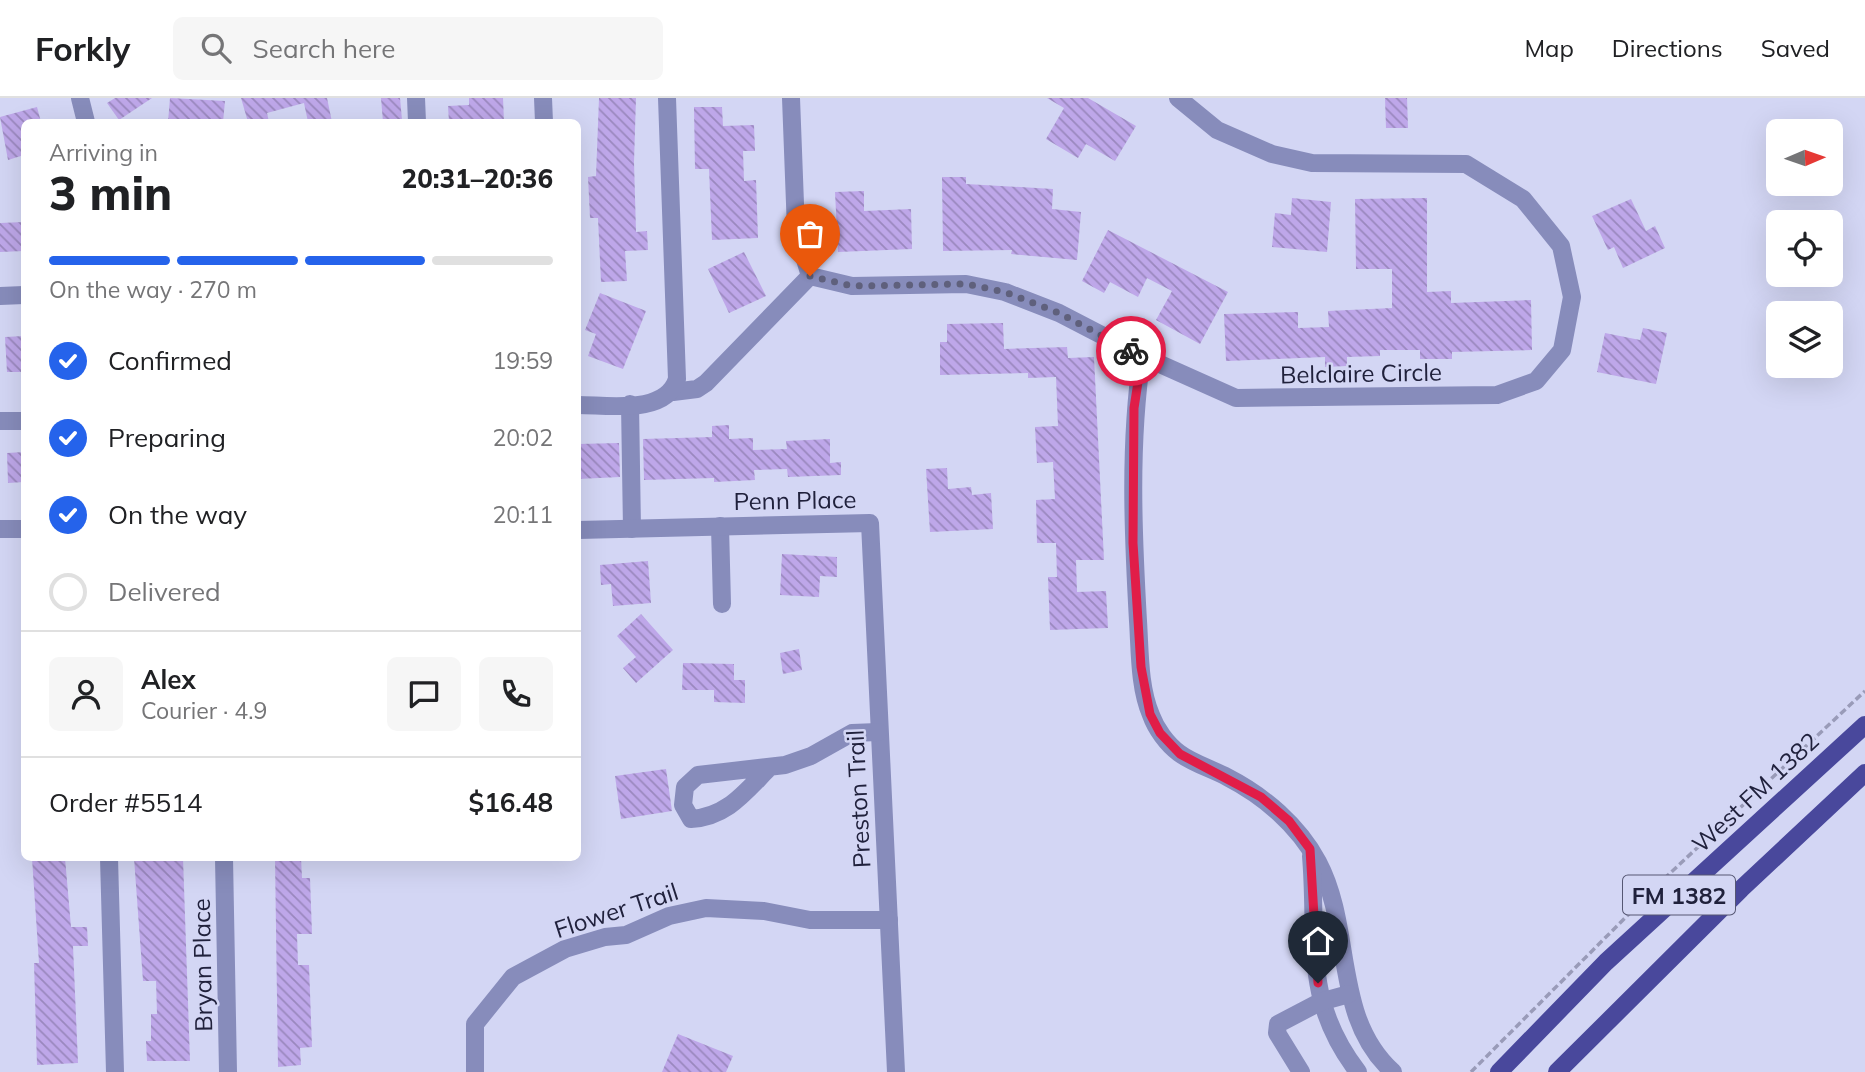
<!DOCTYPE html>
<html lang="en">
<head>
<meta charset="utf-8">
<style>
	:root { --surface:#fff; --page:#f6f6f6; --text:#202124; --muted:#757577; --line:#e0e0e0; --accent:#2563eb }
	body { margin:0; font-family:Mulish,sans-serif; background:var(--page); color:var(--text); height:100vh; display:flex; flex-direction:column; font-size:26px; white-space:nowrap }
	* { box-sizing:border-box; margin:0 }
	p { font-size:23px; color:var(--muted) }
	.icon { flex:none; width:38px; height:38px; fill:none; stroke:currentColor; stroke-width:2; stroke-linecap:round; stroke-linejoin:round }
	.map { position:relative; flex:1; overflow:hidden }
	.panel { position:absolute; left:21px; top:21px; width:560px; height:742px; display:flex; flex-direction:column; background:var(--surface); border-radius:10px; box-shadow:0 7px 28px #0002 }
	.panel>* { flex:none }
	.needle { width:46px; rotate:88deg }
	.fabs { position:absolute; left:1766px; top:21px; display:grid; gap:14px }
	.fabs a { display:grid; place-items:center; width:77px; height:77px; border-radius:10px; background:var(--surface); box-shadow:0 7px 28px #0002; font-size:35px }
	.pin { position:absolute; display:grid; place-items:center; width:60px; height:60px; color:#fff; margin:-72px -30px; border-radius:50% 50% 50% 0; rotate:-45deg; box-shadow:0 0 7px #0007 }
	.pin .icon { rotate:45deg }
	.courier { position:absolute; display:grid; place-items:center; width:70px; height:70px; margin:-35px; border:5px solid #e11d48; border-radius:50%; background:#fff; color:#222; box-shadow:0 2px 9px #0007 }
	.headline em { font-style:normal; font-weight:800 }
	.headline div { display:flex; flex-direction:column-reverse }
	.headline { display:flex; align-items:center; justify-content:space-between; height:119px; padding:0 28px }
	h1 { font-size:46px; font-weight:800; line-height:52px }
	.bar { display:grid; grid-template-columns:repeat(4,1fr); gap:10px 7px; align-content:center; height:84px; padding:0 28px }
	.bar i { height:9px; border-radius:5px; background:var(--line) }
	.bar .active { background:var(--accent) }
	.bar p { grid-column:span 4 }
	.line { display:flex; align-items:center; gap:18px; padding:0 28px; border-top:2px solid var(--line) }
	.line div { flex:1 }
	.round { display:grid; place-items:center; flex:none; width:74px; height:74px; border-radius:10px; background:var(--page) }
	ol { padding:0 28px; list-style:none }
	li { display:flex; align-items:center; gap:21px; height:77px }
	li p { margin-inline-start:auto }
	li .icon { padding:7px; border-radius:50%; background:var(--accent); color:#fff; stroke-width:4 }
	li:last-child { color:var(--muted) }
	li i { width:38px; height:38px; border:4px solid var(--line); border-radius:50% }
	header { display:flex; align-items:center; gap:42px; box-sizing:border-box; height:98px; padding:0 35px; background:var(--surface); border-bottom:2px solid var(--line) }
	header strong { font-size:33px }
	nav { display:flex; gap:38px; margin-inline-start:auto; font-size:24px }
	.search { width:490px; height:63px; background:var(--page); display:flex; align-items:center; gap:18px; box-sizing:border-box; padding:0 24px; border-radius:10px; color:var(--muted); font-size:26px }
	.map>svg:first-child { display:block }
</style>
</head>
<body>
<header>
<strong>Forkly</strong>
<div class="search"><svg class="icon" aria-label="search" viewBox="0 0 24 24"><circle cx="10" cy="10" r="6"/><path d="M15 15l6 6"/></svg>Search here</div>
<nav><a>Map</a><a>Directions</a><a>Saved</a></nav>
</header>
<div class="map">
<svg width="1865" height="974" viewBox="0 0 1865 974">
	<defs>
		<pattern id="building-back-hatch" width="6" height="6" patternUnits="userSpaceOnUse" patternTransform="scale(1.75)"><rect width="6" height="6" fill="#bea7e9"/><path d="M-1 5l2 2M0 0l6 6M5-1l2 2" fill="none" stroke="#9a88be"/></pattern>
	</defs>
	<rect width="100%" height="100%" fill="#d3d6f4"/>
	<!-- building -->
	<g fill="url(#building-back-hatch)">
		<polygon points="115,0 152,0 119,22 107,5"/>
		<polygon points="170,0 225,3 223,24 168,24"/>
		<polygon points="241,0 327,0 332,24 308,24 304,5 267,15 269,24 248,24"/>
		<polygon points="381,0 400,0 402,22 383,24"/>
		<polygon points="469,0 503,0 504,24 449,24 448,8 469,7"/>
		<polygon points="599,0 636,0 634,64 636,134 647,133 648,152 625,153 627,183 601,184 598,120 590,120 588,79 596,78"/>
		<polygon points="1047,0 1088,0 1136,28 1115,63 1086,46 1078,60 1046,41 1064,10"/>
		<polygon points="1385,0 1407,0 1408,30 1386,30"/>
		<polygon points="37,9 41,24 24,24 24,57 8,62 0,19"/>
		<polygon points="694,9 722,9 723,28 754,27 755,53 743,53 744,83 756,82 758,140 712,142 709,71 695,71"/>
		<polygon points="942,79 966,79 966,86 1053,91 1052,111 1081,114 1077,162 1011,156 1012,152 943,153"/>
		<polygon points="864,93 864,113 911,111 912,151 838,154 835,94"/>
		<polygon points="1292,100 1331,104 1327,154 1272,149 1275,115 1291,117"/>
		<polygon points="1427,100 1427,194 1451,193 1451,205 1531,202 1532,252 1452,254 1452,261 1420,261 1420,252 1380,252 1380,258 1347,259 1347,268 1325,269 1325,259 1226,263 1224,216 1298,214 1298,230 1329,229 1328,213 1392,210 1392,171 1356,171 1355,101"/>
		<polygon points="1631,101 1646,133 1655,128 1665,150 1623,170 1614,149 1608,152 1592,118"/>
		<polygon points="24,124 24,153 0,154 0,125"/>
		<polygon points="1108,132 1228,194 1200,246 1156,222 1172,193 1147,180 1138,199 1110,184 1104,195 1082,183"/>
		<polygon points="744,154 766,198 729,215 708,171"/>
		<polygon points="600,195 646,213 623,271 588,258 596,236 585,232"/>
		<polygon points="1003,225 1004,251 1067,249 1068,260 1094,259 1104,462 1076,462 1077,494 1106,493 1108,530 1050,532 1048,479 1057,479 1056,445 1037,445 1036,402 1055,401 1053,364 1037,365 1035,329 1058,328 1056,279 1028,280 1028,275 940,277 940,244 947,244 947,226"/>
		<polygon points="1643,230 1667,235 1656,286 1597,274 1605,235 1640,242"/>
		<polygon points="24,238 24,274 7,274 5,239"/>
		<polygon points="729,327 729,341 753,340 753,352 787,351 786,343 830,341 830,365 841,364 841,377 788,379 787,371 754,372 755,382 714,384 714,380 644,382 643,341 712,339 712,328"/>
		<polygon points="619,345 620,379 578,381 578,346"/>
		<polygon points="24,354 24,384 8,385 7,355"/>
		<polygon points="947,370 948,391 971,389 972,397 991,395 993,431 930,434 926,371"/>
		<polygon points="782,456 837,459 837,479 820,478 819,499 780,497"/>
		<polygon points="648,463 651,505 613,508 611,486 601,487 600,467"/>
		<polygon points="641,516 673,552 636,585 623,570 636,559 617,538"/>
		<polygon points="799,551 802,572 783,576 780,555"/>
		<polygon points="683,565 734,566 734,582 745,582 745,605 714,604 714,592 682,592"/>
		<polygon points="666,671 672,713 621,721 615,678"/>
		<polygon points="32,760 65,760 71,829 87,829 88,848 73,848 78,965 37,967 34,865 39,865"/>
		<polygon points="134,760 183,760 190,963 147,963 146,943 151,943 151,916 157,916 156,883 143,883"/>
		<polygon points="275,760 301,760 302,780 310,780 312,836 297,836 298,867 309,867 312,949 300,950 301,967 278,969"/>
		<polygon points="678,936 733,958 726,974 662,974"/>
	</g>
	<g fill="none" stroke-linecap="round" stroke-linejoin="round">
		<!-- path -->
		<polyline stroke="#999bb8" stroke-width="3.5" stroke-dasharray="7 3.5" stroke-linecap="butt" points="1471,974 1666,779 1865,593"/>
		<!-- minor -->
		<g stroke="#878cbb" stroke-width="18">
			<polyline points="80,0 86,24"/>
			<polyline points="416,0 417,24"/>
			<polyline points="543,0 544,24"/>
			<polyline points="791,0 796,132 810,178 852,188 966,186 1005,194 1059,215 1142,258 1236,300 1497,297 1536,283 1562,252 1572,199 1561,148 1523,101 1466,66 1312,65 1272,56 1217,32 1178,0"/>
			<polyline points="0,198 24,197"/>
			<path d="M1142,258c-13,88 -9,177 -4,265 2,30 1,66 13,94 5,14 16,29 28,38 13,10 33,16 48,24 37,19 71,48 91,85 36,68 14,155 75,210"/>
			<polyline points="673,294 697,291 706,285 810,178"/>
			<polyline points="630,306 632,431"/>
			<path d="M578,307c31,0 88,10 99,-26l-10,-281"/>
			<polyline points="0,323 24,323"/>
			<polyline points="720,428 722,506"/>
			<polyline points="0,431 24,431"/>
			<polyline points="578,432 870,425 896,974"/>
			<path d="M769,670c-24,24 -42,49 -78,51l-8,-14 2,-18 13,-12 87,-10 26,-9 41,-23 26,-1"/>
			<path d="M1311,758c7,84 -9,143 47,216"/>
			<polyline points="109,760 115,974"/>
			<polyline points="224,760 228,974"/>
			<polyline points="475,974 475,926 513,879 565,851 605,839 626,837 669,818 706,810 764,813 810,822 889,822"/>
			<polyline points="1301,974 1277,935 1278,926 1320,904 1349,896"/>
		</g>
		<!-- major -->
		<g stroke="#49489c" stroke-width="18">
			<polyline points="1499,974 1606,864 1865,627"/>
			<polyline points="1557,974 1741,791 1865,675"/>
		</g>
	</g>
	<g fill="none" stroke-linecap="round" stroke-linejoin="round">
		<!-- done -->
		<polyline stroke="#5f607c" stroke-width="7" stroke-dasharray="0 12.6" points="810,178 852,188 966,186 1005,194 1059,215 1131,253"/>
		<!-- route -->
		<polyline stroke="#e11d48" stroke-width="9" points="1131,253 1142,258 1134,310 1133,445 1141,569 1150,616 1160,635 1180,656 1261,699 1289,723 1310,751 1318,885"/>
	</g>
	<g text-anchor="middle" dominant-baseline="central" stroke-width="5" stroke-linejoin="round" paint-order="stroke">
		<!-- shield labels -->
		<rect fill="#d3d6f4" stroke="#565773" stroke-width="2" x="1623" y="777.5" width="112" height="39" rx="5"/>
		<g font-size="23" font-weight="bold" fill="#20213c">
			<text x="1679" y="797">FM 1382</text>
		</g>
		<!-- street labels -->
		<g font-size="24" fill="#20213c" stroke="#d3d6f4">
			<text transform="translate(1361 275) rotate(-1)">Belclaire Circle</text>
			<text transform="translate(795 402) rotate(-1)">Penn Place</text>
			<text transform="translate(1755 694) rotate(-43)">West FM 1382</text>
			<text transform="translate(858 701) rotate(-93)">Preston Trail</text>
			<text transform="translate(616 812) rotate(-18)">Flower Trail</text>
			<text transform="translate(202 867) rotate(-91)">Bryan Place</text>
		</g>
	</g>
</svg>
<div class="fabs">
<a><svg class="needle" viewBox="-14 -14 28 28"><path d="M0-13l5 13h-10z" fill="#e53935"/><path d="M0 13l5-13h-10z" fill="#757577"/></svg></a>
<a><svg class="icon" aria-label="locate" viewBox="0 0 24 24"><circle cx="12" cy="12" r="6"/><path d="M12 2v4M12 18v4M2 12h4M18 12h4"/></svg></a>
<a><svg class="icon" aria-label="layers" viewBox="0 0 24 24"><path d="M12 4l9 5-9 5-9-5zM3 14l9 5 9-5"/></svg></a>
</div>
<div class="pin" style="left:810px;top:178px;background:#ea580c"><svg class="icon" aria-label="bag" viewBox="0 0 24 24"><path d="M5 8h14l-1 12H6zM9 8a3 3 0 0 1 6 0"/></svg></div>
<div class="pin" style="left:1318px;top:885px;background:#1f2937"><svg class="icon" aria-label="home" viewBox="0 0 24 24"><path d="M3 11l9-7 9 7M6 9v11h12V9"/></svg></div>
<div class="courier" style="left:1131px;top:253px"><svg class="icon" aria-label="bike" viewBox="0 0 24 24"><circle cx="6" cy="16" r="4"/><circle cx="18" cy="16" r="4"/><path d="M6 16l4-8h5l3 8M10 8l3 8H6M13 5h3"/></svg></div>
<section class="panel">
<div class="headline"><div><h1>3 min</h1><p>Arriving in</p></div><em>20:31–20:36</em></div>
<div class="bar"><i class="active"></i><i class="active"></i><i class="active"></i><i></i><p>On the way · 270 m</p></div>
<ol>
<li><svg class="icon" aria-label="check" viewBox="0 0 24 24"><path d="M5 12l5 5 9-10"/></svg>Confirmed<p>19:59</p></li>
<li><svg class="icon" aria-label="check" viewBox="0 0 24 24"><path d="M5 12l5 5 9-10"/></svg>Preparing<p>20:02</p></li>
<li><svg class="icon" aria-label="check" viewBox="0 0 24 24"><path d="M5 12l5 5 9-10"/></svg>On the way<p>20:11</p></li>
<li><i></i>Delivered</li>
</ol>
<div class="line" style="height:126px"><a class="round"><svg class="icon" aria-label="person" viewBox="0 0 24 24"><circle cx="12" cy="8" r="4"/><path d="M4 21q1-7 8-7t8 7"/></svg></a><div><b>Alex</b><p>Courier · 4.9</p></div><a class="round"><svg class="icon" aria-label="chat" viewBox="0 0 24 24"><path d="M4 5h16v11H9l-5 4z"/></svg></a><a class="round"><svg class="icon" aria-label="phone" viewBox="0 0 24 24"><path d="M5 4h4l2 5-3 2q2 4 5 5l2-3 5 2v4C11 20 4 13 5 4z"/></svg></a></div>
<div class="line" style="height:91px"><div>Order #5514</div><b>$16.48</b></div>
</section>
</div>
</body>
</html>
